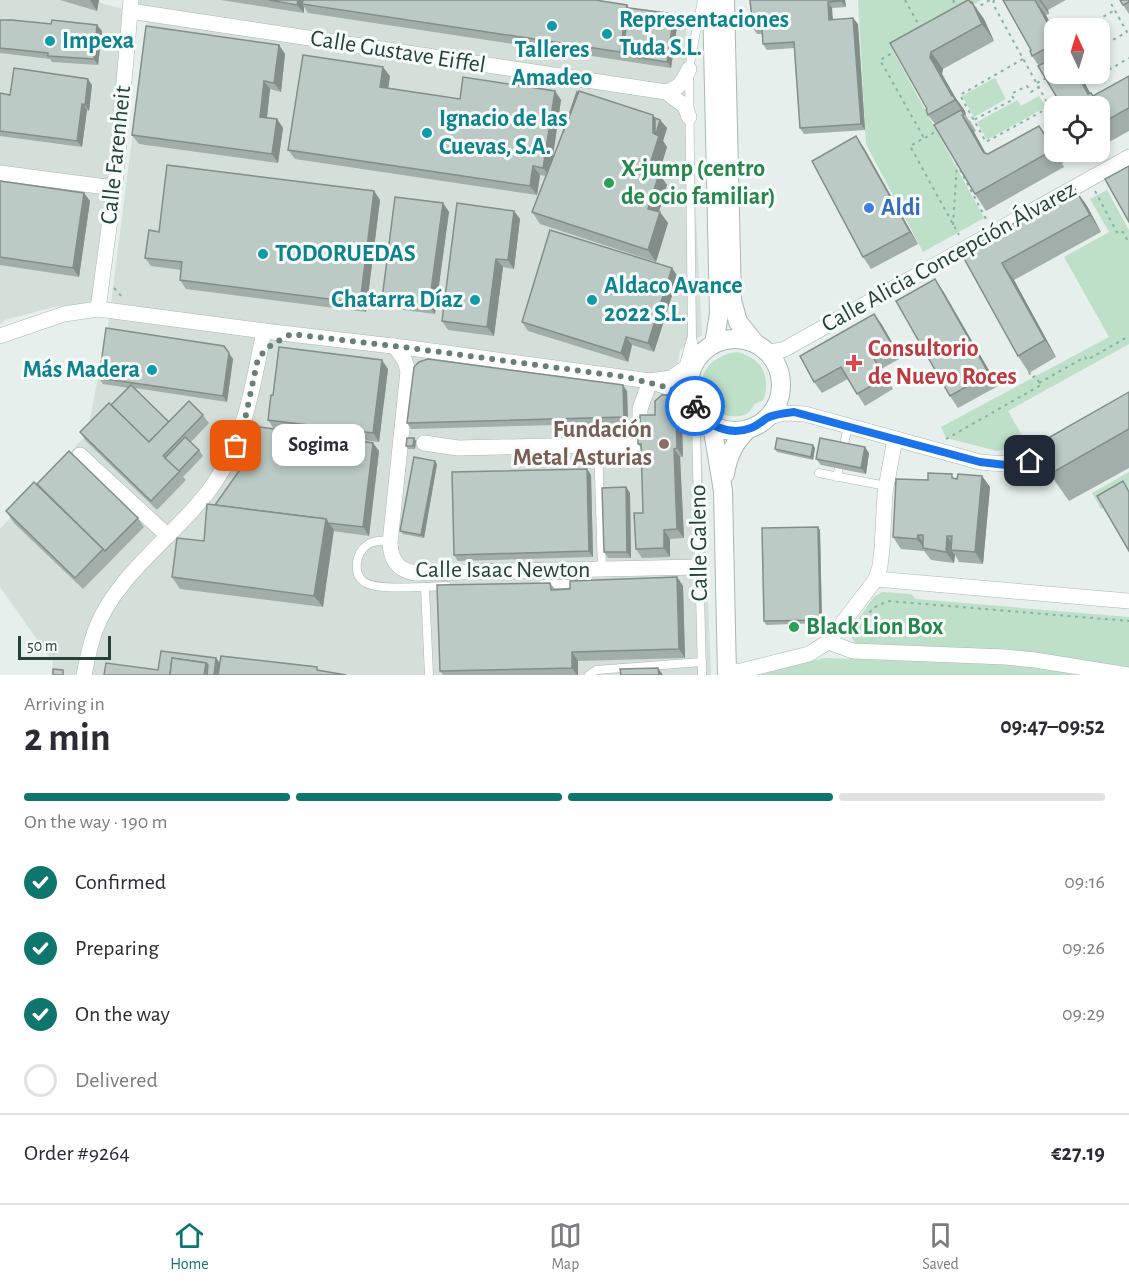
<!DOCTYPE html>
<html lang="en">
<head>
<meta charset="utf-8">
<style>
	:root { --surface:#fff; --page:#f7f7f7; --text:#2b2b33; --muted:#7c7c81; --line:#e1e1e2; --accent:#0f766e }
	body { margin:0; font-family:"Alegreya Sans",sans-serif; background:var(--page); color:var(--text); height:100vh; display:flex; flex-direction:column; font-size:22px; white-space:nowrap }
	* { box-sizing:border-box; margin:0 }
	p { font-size:20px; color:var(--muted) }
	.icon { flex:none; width:33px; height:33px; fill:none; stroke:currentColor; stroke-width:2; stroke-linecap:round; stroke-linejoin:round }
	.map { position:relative; height:675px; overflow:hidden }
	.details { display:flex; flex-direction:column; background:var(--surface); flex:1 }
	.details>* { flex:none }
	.needle { width:39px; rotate:356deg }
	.tools { position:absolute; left:1044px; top:18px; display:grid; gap:12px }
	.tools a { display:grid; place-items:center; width:66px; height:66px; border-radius:12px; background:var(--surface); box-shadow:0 3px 9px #0003; font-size:30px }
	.scale { position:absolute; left:18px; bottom:15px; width:93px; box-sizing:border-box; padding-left:6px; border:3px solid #24423a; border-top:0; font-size:16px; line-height:21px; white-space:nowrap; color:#24423a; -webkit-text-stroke:4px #f7fbf9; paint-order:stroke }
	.pin { position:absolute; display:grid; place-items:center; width:51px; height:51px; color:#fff; margin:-26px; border-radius:12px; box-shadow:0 3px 9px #0006 }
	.courier { position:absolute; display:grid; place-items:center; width:60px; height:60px; margin:-30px; border:4px solid #1a73e8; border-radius:50%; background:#fff; color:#222; box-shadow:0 2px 8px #0007 }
	.bubble { position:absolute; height:42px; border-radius:12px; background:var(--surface); box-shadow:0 3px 9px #0003; font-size:20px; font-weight:700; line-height:42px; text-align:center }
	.head em { font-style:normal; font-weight:700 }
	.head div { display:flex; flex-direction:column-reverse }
	.head { display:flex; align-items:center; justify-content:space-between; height:102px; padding:0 24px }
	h1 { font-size:39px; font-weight:700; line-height:45px }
	.bar { display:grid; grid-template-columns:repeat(4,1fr); gap:9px 6px; align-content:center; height:72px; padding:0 24px }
	.bar i { height:8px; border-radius:4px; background:var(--line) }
	.bar .active { background:var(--accent) }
	.bar p { grid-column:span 4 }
	.line { display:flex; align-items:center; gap:15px; padding:0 24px; border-top:2px solid var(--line) }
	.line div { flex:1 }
	ol { padding:0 24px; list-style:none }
	li { display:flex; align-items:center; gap:18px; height:66px }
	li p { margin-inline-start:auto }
	li .icon { padding:6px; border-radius:50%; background:var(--accent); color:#fff; stroke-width:4 }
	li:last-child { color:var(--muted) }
	li i { width:33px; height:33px; border:3px solid var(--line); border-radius:50% }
	.dock { display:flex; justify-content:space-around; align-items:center; height:84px; border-top:2px solid var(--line); background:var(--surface); font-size:16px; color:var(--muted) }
	.dock a { display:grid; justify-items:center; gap:3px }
	.dock .active { color:var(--accent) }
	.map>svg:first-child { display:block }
</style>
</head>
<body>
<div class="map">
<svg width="1129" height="675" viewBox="0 0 1129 675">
	<rect width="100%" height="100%" fill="#e6efeb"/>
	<!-- built -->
	<g fill="#d4dfda">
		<polygon points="0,0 91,0 130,11 91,303 54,307 5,320 0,324"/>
		<polygon points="122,0 568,0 686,20 702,335 680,350 675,383 676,399 701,434 711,675 51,675 53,662 0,587 0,529 87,434 108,326 149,7"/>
	</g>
	<!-- green -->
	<g fill="#bfe0c8">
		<polygon points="858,0 982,0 892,49 984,218 923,252 866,144"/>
		<polygon points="995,78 1006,99 974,117 962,96"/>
		<polygon points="1039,96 1046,107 987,140 977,122 1017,100 1021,106"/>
		<polygon points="1107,190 1129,230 1129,344 1008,411 1029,447 997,451 946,438 941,427 1109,337 1064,257 1109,232 1090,199"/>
		<path d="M737,352c17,4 30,15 29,35 0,3 -1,11 -3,13 -2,2 -6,2 -8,4 -4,4 -4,8 -9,10 -14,6 -33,0 -40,-14 -13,-25 6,-45 31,-48z"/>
		<polygon points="1129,472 1129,494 1101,509 1092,493"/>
		<polygon points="882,592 911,594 916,599 1129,617 1129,669 856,645 849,632 874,597"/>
		<polygon points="824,658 1016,664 1081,675 758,675"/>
	</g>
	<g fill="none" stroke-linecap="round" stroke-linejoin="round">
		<!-- service casing -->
		<g stroke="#a8b8b2" stroke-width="9">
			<g id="service">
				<polyline points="697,359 692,338 689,69 702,0"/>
				<polyline points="683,368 691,339"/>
				<polyline points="697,411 696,426 702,675"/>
				<polyline points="598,445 602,569"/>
				<polyline points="819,473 886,486"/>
				<polyline points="837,477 848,426"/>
				<path d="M390,540c-8,1 -17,0 -23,5 -11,8 -15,28 -3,37 12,8 46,5 61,5"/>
				<polyline points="543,584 579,584"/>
				<polyline points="429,675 425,587 447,586"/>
				<polyline points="589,675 596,670 702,662"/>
			</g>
		</g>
		<!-- minor casing -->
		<g stroke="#a8b8b2" stroke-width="16">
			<g id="minor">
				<polyline points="130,11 666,92 685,106 689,117"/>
				<path d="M666,92c14,-4 17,-10 23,-23"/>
				<polyline points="0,173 114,188"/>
				<polyline points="98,309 116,175 131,0"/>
				<polyline points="0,336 64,314 98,309 264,331 410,348 650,381 671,378 696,361"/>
				<path d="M395,346l10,15 3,10 -18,172c1,17 7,26 24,30l286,-6"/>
				<polyline points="768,352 783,350 1129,157"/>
				<polyline points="652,382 670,388 691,400"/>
				<path d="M769,417l15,-4 21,1 175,48c34,4 47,1 79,-13"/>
				<polyline points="424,443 458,448 640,444 640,409 650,381"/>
				<polyline points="80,455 168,536"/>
				<polyline points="876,579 1129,601"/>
				<polyline points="828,642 853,651 1005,657 1035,660 1129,675"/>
				<polyline points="727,672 741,671 809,654 828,642 876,579 880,566 882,549 885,493 895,439"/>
				<path d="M84,675c3,-15 6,-30 11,-44 21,-58 86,-99 120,-149 31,-46 38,-98 49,-151"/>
			</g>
		</g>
		<!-- tertiary casing -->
		<g stroke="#a8b8b2" stroke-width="20">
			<g id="tertiary">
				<polyline points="712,0 719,314 714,344"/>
				<polyline points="725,0 732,300 738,322 755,343"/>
				<circle cx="735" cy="385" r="46"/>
				<polyline points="712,425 723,491 727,675"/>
				<path d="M725,474c3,-19 9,-31 23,-45"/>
			</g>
		</g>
		<!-- path -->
		<g stroke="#86b3a5" stroke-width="2" stroke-dasharray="3 4.5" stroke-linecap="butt">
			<polyline points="905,0 921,29"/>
			<polyline points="953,0 957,8"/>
			<polyline points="994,0 993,4 1054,115"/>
			<polyline points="974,9 990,0"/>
			<polyline points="1084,28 1115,10"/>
			<polyline points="1100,47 1127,32 1109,0"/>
			<polyline points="897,50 880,60 924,138 910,146 959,235"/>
			<polyline points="1023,59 960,95 986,142 1050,107"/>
			<polyline points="1086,74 1090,81 1129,58"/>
			<polyline points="1037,83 1048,77"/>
			<polyline points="968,123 1014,99 1011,94 1027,86 1031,92 1039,87"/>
			<polyline points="925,138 938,130"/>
			<polyline points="1075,152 1082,165"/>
			<polyline points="1095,191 1118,234 1123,232 1129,243"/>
			<polyline points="953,225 957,164 986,219"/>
			<polyline points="114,288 124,299"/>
			<polyline points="1039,383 1085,357 1087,360 1129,336"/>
			<polyline points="946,439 1041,385 1035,376 1032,378 1029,372"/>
			<polyline points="852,637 873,608 888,601 1129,621"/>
		</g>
		<!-- service -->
		<use href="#service" stroke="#fff" stroke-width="8"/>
		<!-- minor -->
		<use href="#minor" stroke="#fff" stroke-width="15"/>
		<!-- tertiary -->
		<use href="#tertiary" stroke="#fff" stroke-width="18"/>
	</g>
	<!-- wall -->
	<g fill="#a1aea9">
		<polygon points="60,0 99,0 97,11"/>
		<polygon points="221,0 595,0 627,5 629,8 674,14 678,20 671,68 308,13 304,7 304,13"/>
		<polygon points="750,0 845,0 846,7 832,8 833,20 858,24 865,130 804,134 800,128 794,48 767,50 763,44 762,34 757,34 753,28"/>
		<polygon points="1003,0 1066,0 1048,10 1049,14 1046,15 1054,31 1054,74 1080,74 1090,93 1093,96 1129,76 1129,131 1100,147 1100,106 1039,66 1032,56 1031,50"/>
		<polygon points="1129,0 1129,14 1123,5"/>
		<polygon points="971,3 984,19 994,41 943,69 942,74 955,97 965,111 966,116 973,126 976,131 974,132 986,154 988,154 1039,126 1054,148 1054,152 1057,152 1064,162 1062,163 1064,167 986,211 975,194 935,124 928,115 927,109 890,43"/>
		<polygon points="0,20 102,31 98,65 52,62 50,59 0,53"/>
		<polygon points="279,45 285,54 281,92 270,89 267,118 277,119 283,128 278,163 139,144 132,135"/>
		<polygon points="390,76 388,88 460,99 555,91 561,100 552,161 653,115 655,118 660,120 667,128 663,141 667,147 659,173 667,185 659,212 668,223 656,262 540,224 532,212 546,176 540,175 537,195 295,159 288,150"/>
		<polygon points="92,85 89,111 87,110 82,147 0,136 0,93 10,95"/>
		<polygon points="864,148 918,244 871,269 863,257"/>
		<polygon points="0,181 84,193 90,201 79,277 0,265"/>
		<polygon points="1075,189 1087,206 1101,232 1014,280 1056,357 1029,373 1018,356 961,253"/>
		<polygon points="374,191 380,200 366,312 186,289 180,280 181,270 151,266 145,258 159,232"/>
		<polygon points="443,203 449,212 435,314 388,308 382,299"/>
		<polygon points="514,211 520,219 514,269 503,267 494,336 448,330 442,321"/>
		<polygon points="672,268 678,277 654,352 632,345 628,362 528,331 522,322"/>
		<polygon points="943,291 998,386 958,408 950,396"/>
		<polygon points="874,314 882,325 901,358 881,369 893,389 865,406 848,379 822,393 814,382"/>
		<polygon points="233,359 227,402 135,388 169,422 203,415 209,423 191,442 199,450 203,456 183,477 186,480 157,510 86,441 80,432 111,405 129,388 103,384 99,378"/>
		<polygon points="388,369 379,442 274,429 268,420 273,395"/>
		<polygon points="627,391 628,423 411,429 407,423"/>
		<polygon points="1129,392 1129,468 1069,501 1050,474"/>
		<polygon points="672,401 678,410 679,419 682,424 683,457 680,457 684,538 670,539 670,557 642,558 636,549 643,513 641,448 638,444 640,435 655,415"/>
		<polygon points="416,441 415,449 408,449 406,446"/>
		<polygon points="373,443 379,451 369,536 333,531 323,607 180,589 172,577 204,541 215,505"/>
		<polygon points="815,448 813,460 777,452 775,449"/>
		<polygon points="869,453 866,474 821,465 816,459"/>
		<polygon points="437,464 424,538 403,534 400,531"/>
		<polygon points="587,469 591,475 593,557 458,561 454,555"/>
		<polygon points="982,476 990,487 983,564 959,562 955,555 954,563 931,560 924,551 901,549 893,537 928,480"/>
		<polygon points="37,484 138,518 144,527 83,589 14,523 6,511"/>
		<polygon points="626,487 630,493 631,558 608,558 604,552"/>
		<polygon points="818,527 820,530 822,623 766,625 764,621"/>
		<polygon points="677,577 683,586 685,658 578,661 578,675 443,675 440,671 550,583 555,589"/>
	</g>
	<!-- shaded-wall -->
	<g fill="#838d89">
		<polygon points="90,0 99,0 97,11"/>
		<polygon points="298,0 305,0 302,4 304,7 304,13 297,5"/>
		<polygon points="841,0 845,0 846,7 841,1"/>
		<polygon points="1035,0 1046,15 1054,31 1054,35"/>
		<polygon points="1039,0 1041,0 1048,10 1049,14"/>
		<polygon points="828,2 832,8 833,26 829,20"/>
		<polygon points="972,2 984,19 994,41 982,24"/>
		<polygon points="627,5 633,14 622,55 620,52"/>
		<polygon points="674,14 678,20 671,68 667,62"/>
		<polygon points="853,18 858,24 865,130 861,124"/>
		<polygon points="97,25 102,31 98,65 94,59"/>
		<polygon points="279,45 285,54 281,92 274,83"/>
		<polygon points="931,52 943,69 942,74 955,97 965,111 966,116 976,131 955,100 930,57"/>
		<polygon points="383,67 390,76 387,96 380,87"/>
		<polygon points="1077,74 1080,74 1097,106 1088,94"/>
		<polygon points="88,79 92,85 89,111 85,105"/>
		<polygon points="264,81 270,89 266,126 260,117"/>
		<polygon points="555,91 561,100 550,177 543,168"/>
		<polygon points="82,104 87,110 82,147 77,141"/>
		<polygon points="653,115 659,123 660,120 667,128 663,141 667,147 656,182 648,170 653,133"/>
		<polygon points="962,115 974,132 995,170 984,153"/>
		<polygon points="277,119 283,128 278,163 272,154"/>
		<polygon points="856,136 864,148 918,244 910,232"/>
		<polygon points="533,166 540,175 537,195 530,186"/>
		<polygon points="659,174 667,185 656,221 648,209"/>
		<polygon points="1075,189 1087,206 1101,232 1090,215"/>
		<polygon points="374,191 380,200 366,312 360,303"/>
		<polygon points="84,193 90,201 79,277 73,268"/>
		<polygon points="443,203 449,212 435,314 429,305"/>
		<polygon points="514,211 520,219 514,269 508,260"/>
		<polygon points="660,212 668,223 656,262 648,250"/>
		<polygon points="496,259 503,267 494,336 487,327"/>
		<polygon points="1002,263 1014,280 1056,357 1045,340"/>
		<polygon points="672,268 678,277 654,352 648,343"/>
		<polygon points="935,279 943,291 998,386 989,374"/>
		<polygon points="874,314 882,325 901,358 893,346"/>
		<polygon points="626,337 632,345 628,362 621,353"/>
		<polygon points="229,353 233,359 227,402 223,396"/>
		<polygon points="873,357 881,369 893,389 885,378"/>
		<polygon points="382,360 388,369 379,442 373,433"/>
		<polygon points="623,385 627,391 628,423 624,417"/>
		<polygon points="672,401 678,410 679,419 682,424 683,457 677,448"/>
		<polygon points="414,438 416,441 415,449 413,446"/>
		<polygon points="373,443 379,451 369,536 363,527"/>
		<polygon points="813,445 815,448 813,460 811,457"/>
		<polygon points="865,447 869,453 866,474 861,468"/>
		<polygon points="674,449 680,457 684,538 677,529"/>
		<polygon points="435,461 437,464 424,538 421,535"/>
		<polygon points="587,469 591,475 593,557 589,551"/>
		<polygon points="982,476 990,487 983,564 975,552"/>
		<polygon points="626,487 630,493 631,558 627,552"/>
		<polygon points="326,519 334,530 323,607 314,596"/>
		<polygon points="818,527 820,530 822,623 820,620"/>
		<polygon points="664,530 670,539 670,557 664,548"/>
		<polygon points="918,535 926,547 924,548 917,539"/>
		<polygon points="947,536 955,547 951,550 955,555 954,563 946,552"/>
		<polygon points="677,577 683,586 685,658 679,649"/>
		<polygon points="572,652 578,661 578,675 577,675 572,668"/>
		<polygon points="216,658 223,667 222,675 214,675"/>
		<polygon points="206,663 214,675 204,675"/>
		<polygon points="658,668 663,675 659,675"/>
	</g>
	<!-- building -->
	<g fill="#bbcac4" stroke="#838d89" stroke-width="1.5">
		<polygon points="269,0 298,0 297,5"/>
		<polygon points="303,0 595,0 627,5 620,52 302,4"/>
		<polygon points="750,0 841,0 841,1 828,2 829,20 853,18 861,124 800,128 794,42 763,44 762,28 753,28"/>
		<polygon points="968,0 969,0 971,3 972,2 982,24 931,52 930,57 952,96 953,95 955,100 928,115 926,110 927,109 890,43"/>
		<polygon points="1003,0 1035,0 1054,35 1054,44 1032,56 1030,51 1031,50"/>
		<polygon points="1120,0 1129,0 1129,2 1123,5"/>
		<polygon points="629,8 674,14 667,62 622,55"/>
		<polygon points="0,20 12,20 51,24 52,20 97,25 94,59 48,56 48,53 0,48"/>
		<polygon points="146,26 279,45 274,83 264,81 260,117 277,119 272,154 132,135"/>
		<polygon points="303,55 383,67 380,87 460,99 463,77 555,91 543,168 533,166 530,186 288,150"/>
		<polygon points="1054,57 1054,74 1077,74 1088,94 1091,93 1093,96 1129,76 1129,108 1100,124 1100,106 1062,106 1038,66"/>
		<polygon points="14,68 88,79 85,105 82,104 77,141 0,131 0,93 10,95"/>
		<polygon points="579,91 653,115 653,133 659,136 648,170 659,174 648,209 660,212 648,250 532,212"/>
		<polygon points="577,92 578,93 563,133"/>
		<polygon points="961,110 964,114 962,115 984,153 988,154 1039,126 1052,146 1051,147 1053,150 975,194 934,125"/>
		<polygon points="655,118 660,120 656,134 655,134"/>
		<polygon points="856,136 910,232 863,257 812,161"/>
		<polygon points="167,165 374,191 360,303 180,280 182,262 145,258 149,230 159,232"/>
		<polygon points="1129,166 1129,222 1105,179"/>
		<polygon points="0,181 84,193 73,268 0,257"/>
		<polygon points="1075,189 1090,215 1002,263 1045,340 1018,356 961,253"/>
		<polygon points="395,197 443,203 429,305 382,299"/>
		<polygon points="457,203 514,211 508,260 496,259 487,327 442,321"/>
		<polygon points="550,230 672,268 648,343 626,337 621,353 522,322"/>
		<polygon points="935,279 989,374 950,396 896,301"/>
		<polygon points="874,314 893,346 873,357 885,378 857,394 841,367 814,382 800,356"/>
		<polygon points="106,328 224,346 229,353 223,396 99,378"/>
		<polygon points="279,347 382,360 373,433 268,420 271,395 273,395"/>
		<polygon points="428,359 623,385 624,417 407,423 414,367 419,362"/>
		<polygon points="131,385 169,422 149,442 111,405"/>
		<polygon points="1129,392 1129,429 1050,474 1034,446"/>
		<polygon points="662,395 667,395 672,401 673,415 676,415 677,448 674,449 677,529 664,530 664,548 636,549 634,513 643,513 641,444 638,444 638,435 640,435 640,415 655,415 655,401"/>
		<polygon points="189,401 203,415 163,456 180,471 151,501 80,432 109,403 149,442"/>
		<polygon points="260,427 373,443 363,527 328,523 326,519 215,505 242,467"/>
		<polygon points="185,437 199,450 179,471 165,458"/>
		<polygon points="407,438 414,438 413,446 406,446"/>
		<polygon points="777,438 813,445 811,457 775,449"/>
		<polygon points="820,438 865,447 861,468 816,459"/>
		<polygon points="69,451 138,518 105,551 37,484"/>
		<polygon points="414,457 435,461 421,535 400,531"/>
		<polygon points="587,469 589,551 454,555 452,472"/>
		<polygon points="928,473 952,474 952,478 957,479 958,474 982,476 975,552 951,550 952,536 947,536 946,552 923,548 923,535 918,535 917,539 893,537 896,479 928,480"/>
		<polygon points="1123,481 1129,492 1129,551 1097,496"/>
		<polygon points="34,482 103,549 75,578 6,511"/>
		<polygon points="626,487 627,552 604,552 602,488"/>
		<polygon points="207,504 326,519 314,596 172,577 177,538 204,541"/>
		<polygon points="818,527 820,620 764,621 762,528"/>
		<polygon points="677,577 679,649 572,652 572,668 440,671 437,585 550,583 551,590 570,589 570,581"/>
		<polygon points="161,651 216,658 214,675 207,675 208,665 206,663 172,658 170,675 104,675 106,663 158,670"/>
		<polygon points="221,656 317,667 317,670 346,675 218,675"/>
		<polygon points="172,658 206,663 204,675 170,675"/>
		<polygon points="658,668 659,675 621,675 620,669"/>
		<polygon points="53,669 63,670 63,675 53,675"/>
	</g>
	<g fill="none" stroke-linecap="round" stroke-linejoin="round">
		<!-- done -->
		<polyline stroke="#687f78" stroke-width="6" stroke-dasharray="0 10.8" points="236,446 244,424 258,358 271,345 291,334 410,348 626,377 670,388 691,400 695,406"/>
		<!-- route -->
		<path stroke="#1a73e8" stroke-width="8" d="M695,406c9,20 35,30 56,22 6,-2 10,-6 16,-10 7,-4 18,-5 27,-6l186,50 26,3 24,-4"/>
	</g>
	<!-- markers -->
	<g fill="#0f9aa8" stroke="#f7fbf9" stroke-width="2">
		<circle cx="552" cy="26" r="6"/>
		<circle cx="607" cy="34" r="6"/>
		<circle cx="50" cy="41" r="6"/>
		<circle cx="427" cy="133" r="6"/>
		<circle cx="263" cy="254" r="6"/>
		<circle cx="475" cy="300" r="6"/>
		<circle cx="592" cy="300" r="6"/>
		<circle cx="152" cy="370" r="6"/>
	</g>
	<g fill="#2e9e5b" stroke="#f7fbf9" stroke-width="2">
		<circle cx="609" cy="183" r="6"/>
		<circle cx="794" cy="627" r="6"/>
	</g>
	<circle fill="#3f7fe0" stroke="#f7fbf9" stroke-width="2" cx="869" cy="208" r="6"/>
	<path fill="#e0444e" stroke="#f7fbf9" stroke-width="2" d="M851 354h6v6h6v6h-6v6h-6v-6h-6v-6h6z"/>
	<circle fill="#8d6e63" stroke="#f7fbf9" stroke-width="2" cx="664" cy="444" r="6"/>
	<g text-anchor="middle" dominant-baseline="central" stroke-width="6" stroke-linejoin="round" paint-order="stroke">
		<!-- culture labels -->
		<g font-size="24" font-weight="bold" fill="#0d838f" stroke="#f7fbf9" text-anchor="start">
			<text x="619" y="20">Representaciones<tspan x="619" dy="28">Tuda S.L.</tspan></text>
			<text x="62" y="41">Impexa</text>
			<text x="552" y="50" text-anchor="middle">Talleres<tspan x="552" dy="28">Amadeo</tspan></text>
			<text x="439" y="119">Ignacio de las<tspan x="439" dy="28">Cuevas, S.A.</tspan></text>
			<text x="275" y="254">TODORUEDAS</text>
			<text x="604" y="286">Aldaco Avance<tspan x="604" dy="28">2022 S.L.</tspan></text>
			<text x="463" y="300" text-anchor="end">Chatarra Díaz</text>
			<text x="140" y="370" text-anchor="end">Más Madera</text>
		</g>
		<!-- street labels -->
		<g font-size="24" fill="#24423a" stroke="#f7fbf9">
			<text transform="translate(398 52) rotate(9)">Calle Gustave Eiffel</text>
			<text transform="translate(116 155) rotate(-84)">Calle Farenheit</text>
			<text transform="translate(949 257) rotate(-29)">Calle Alicia Concepción Álvarez</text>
			<text transform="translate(699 543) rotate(-91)">Calle Galeno</text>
			<text x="503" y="570">Calle Isaac Newton</text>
		</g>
		<!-- leisure labels -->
		<g font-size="24" font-weight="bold" fill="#27864d" stroke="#f7fbf9" text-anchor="start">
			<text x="621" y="169">X-jump (centro<tspan x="621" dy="28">de ocio familiar)</tspan></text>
			<text x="806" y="627">Black Lion Box</text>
		</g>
		<!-- shop labels -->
		<g font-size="24" font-weight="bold" fill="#366cbe" stroke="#f7fbf9" text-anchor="start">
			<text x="881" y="208">Aldi</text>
		</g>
		<!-- health labels -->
		<g font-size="24" font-weight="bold" fill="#be3a42" stroke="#f7fbf9" text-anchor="start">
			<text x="868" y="349">Consultorio<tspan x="868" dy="28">de Nuevo Roces</tspan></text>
		</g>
		<!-- education labels -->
		<g font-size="24" font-weight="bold" fill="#785e54" stroke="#f7fbf9" text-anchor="end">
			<text x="652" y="430">Fundación<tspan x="652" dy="28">Metal Asturias</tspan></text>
		</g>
	</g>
</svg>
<div class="tools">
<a><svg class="needle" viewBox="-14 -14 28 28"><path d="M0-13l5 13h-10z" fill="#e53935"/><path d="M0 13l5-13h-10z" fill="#7c7c81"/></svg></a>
<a><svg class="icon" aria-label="locate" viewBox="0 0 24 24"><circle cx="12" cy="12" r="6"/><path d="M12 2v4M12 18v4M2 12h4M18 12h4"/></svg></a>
</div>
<div class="scale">50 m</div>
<div class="pin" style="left:236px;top:446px;background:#ea580c"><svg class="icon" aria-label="bag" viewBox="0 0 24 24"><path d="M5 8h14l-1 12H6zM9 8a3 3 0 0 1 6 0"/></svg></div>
<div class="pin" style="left:1030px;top:461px;background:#1f2937"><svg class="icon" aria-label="home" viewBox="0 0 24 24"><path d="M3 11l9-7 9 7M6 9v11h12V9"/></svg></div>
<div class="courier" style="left:695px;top:406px"><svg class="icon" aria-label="bike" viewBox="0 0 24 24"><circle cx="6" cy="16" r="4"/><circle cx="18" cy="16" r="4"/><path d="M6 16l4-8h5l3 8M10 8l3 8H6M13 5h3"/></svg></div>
<div class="bubble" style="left:272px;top:424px;width:93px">Sogima</div>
</div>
<section class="details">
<div class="head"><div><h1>2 min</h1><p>Arriving in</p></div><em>09:47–09:52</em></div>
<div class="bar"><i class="active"></i><i class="active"></i><i class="active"></i><i></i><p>On the way · 190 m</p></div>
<ol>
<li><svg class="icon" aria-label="check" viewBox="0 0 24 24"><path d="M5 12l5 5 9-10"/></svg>Confirmed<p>09:16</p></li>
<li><svg class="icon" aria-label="check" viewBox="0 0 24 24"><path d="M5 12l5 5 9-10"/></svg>Preparing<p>09:26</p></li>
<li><svg class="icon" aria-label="check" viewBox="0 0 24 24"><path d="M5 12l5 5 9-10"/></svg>On the way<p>09:29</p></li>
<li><i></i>Delivered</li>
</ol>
<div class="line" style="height:78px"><div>Order #9264</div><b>€27.19</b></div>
</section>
<nav class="dock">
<a class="active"><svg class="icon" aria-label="home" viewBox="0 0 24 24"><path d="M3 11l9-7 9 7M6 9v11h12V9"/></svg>Home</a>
<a><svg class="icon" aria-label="map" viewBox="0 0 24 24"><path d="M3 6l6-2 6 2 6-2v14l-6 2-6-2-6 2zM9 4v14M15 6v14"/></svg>Map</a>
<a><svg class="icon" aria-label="saved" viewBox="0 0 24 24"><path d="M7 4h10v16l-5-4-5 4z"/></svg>Saved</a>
</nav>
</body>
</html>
